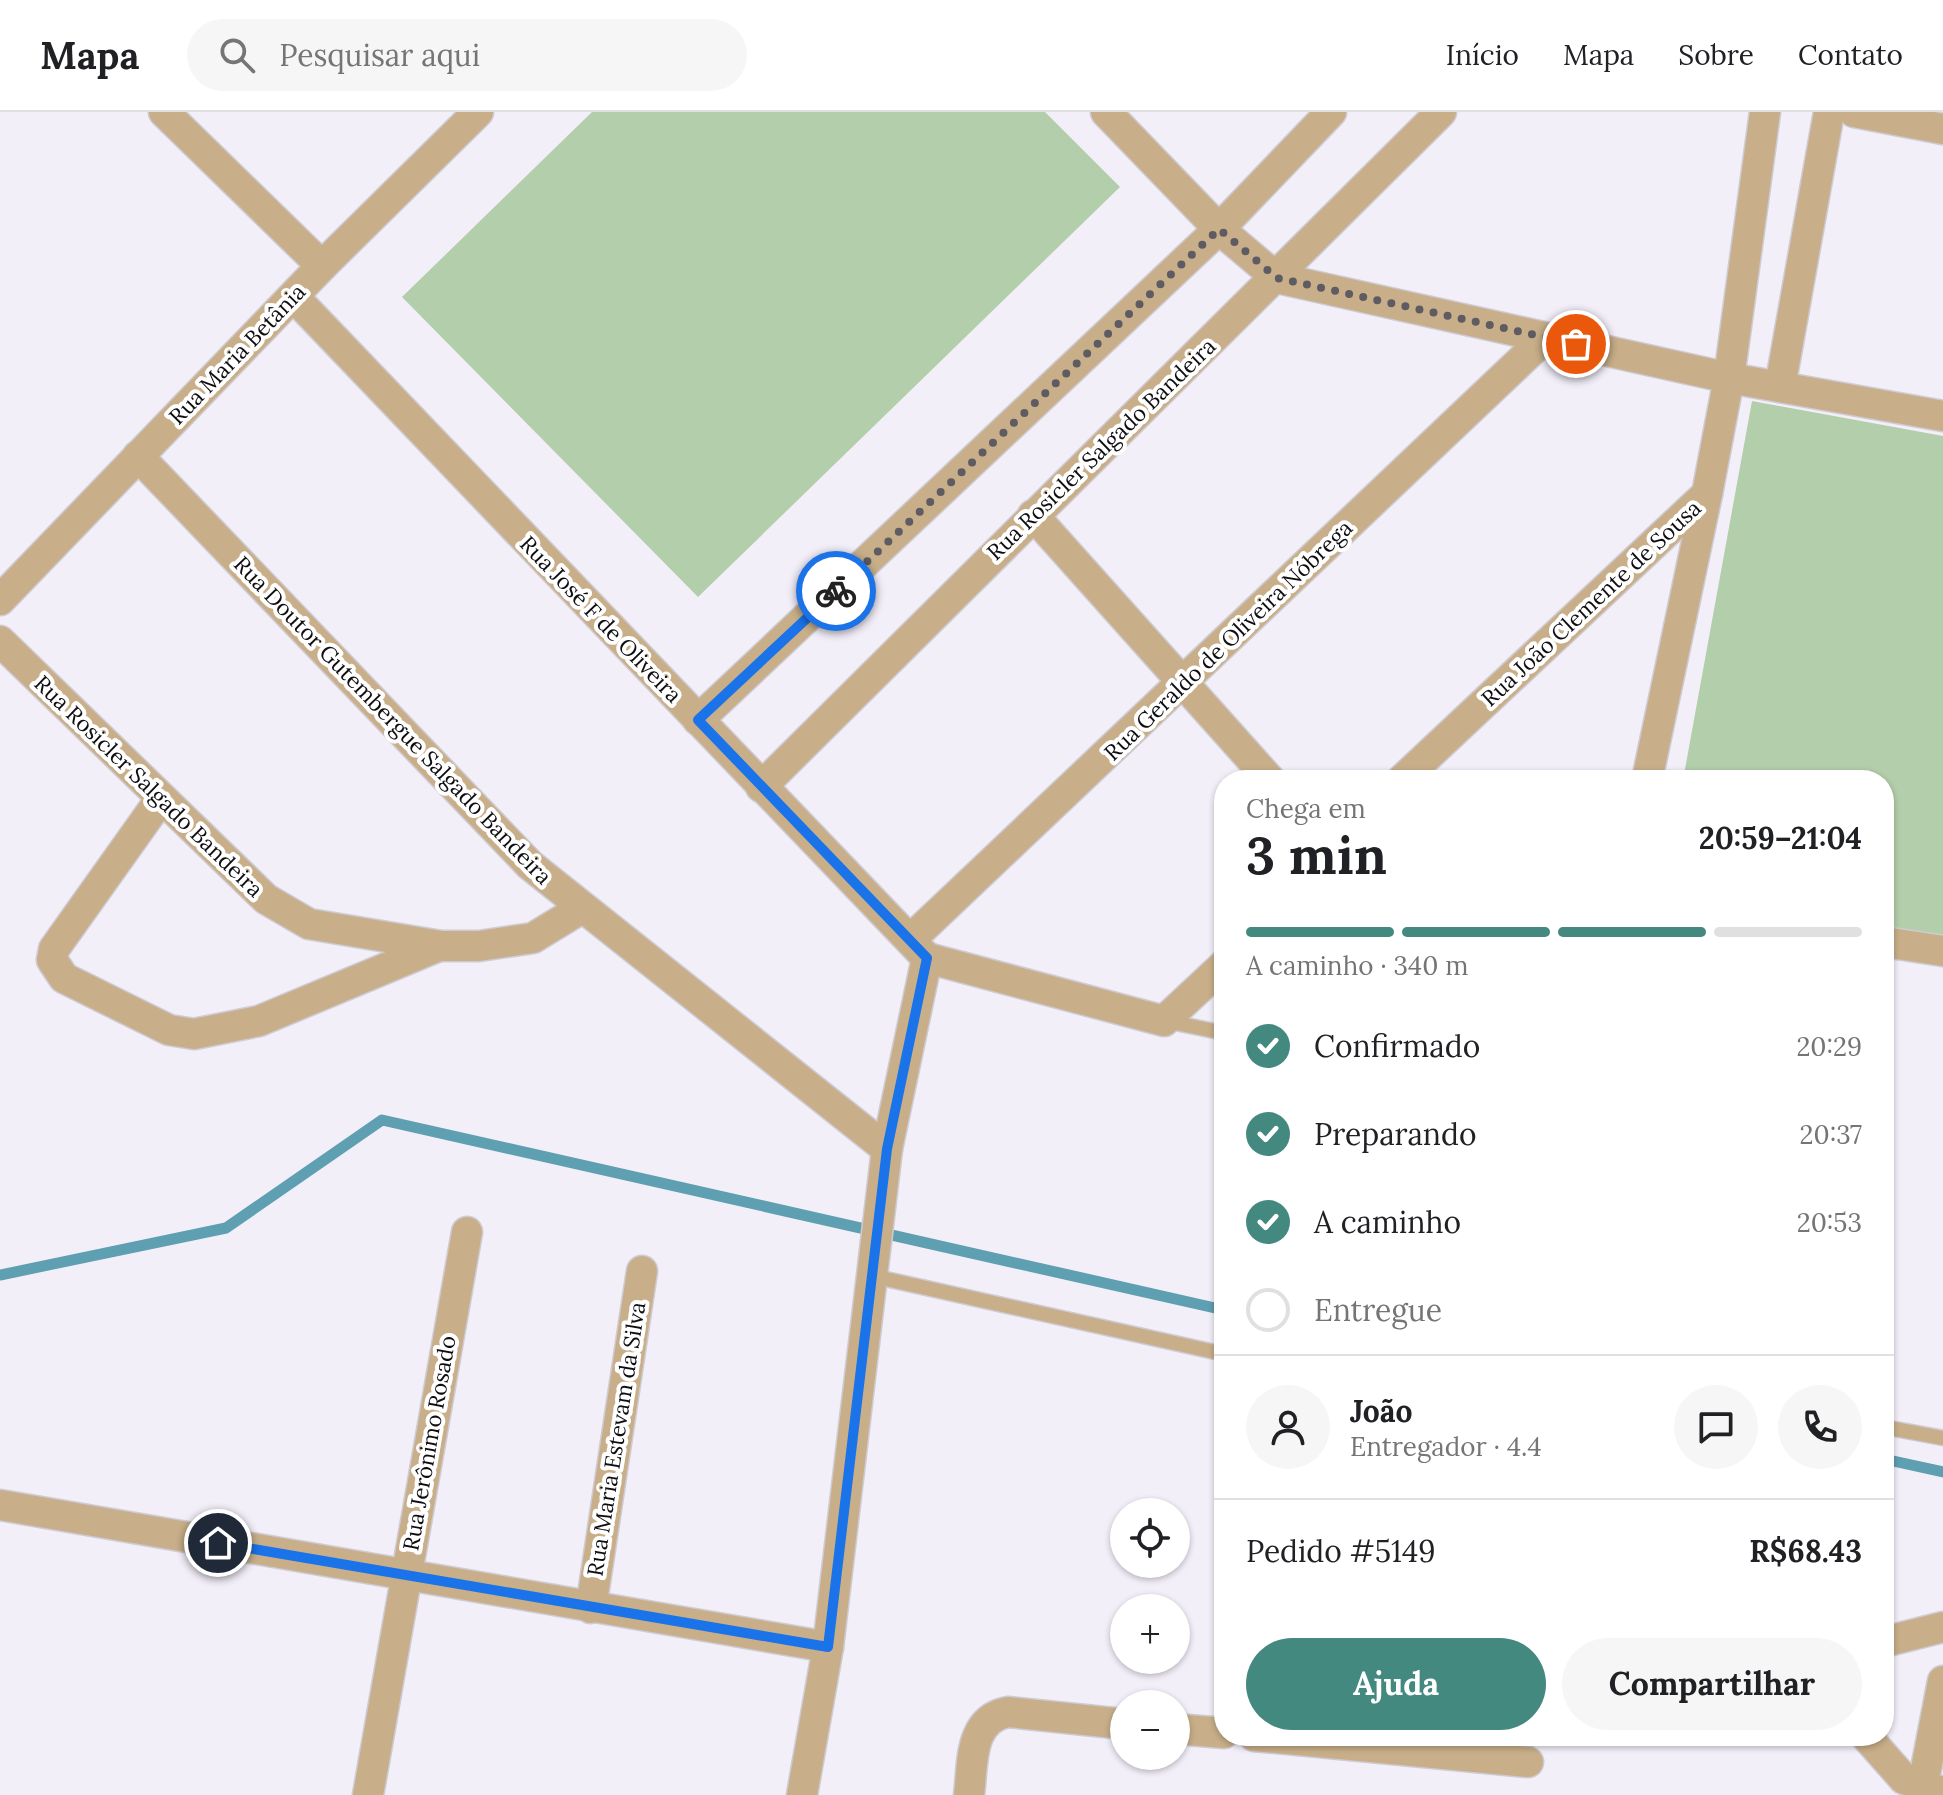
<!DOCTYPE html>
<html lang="pt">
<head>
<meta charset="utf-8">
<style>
	:root { --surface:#fff; --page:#f6f6f6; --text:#202124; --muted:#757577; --line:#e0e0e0; --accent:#44897f }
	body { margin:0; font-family:Lora,serif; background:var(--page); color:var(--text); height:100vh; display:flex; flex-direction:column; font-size:30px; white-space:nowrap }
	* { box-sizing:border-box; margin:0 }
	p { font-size:26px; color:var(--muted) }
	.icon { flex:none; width:44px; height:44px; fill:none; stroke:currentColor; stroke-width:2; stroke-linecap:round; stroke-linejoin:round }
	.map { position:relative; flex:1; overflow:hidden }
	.side { position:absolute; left:1214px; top:658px; width:680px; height:976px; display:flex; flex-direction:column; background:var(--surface); border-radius:32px; box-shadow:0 2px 6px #0004 }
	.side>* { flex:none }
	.controls { position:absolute; left:1110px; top:1386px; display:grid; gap:16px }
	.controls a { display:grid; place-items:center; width:80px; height:80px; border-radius:50%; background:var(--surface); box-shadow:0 2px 6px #0004; font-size:40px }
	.pin { position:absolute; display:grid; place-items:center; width:68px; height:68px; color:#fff; margin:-34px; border:4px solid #fff; border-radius:50%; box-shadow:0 2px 8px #0007 }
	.courier { position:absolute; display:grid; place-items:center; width:80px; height:80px; margin:-40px; border:6px solid #1a73e8; border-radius:50%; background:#fff; color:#222; box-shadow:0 2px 10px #0007 }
	.headline em { font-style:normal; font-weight:700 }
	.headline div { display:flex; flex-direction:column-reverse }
	.headline { display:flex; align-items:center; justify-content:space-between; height:136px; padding:0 32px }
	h1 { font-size:52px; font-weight:700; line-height:60px }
	.bar { display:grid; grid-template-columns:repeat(4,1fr); gap:12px 8px; align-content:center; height:96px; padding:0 32px }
	.bar i { height:10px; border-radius:6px; background:var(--line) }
	.bar .current { background:var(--accent) }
	.bar p { grid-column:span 4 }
	.line { display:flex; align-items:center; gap:20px; padding:0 32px; border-top:2px solid var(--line) }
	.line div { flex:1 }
	.round { display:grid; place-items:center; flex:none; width:84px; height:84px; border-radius:42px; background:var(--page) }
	ol { padding:0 32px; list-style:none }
	li { display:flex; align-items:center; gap:24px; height:88px }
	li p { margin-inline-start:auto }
	li .icon { padding:8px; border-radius:50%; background:var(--accent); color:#fff; stroke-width:4 }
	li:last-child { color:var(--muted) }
	li i { width:44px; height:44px; border:4px solid var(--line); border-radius:50% }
	.primary-button { display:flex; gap:16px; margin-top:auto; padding:16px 32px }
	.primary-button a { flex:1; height:92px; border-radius:48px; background:var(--accent); color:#fff; font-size:32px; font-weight:700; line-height:92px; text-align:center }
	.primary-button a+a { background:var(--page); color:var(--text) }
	header { display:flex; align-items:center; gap:48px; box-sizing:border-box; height:112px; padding:0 40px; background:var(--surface); border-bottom:2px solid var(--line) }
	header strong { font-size:38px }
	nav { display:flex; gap:44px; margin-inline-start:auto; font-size:28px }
	.search { width:560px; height:72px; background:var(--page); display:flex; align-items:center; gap:20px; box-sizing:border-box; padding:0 28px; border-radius:44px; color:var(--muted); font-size:30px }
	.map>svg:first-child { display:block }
</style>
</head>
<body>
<header>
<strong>Mapa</strong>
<div class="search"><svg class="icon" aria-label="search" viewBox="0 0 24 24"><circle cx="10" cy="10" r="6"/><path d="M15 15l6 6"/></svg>Pesquisar aqui</div>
<nav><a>Início</a><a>Mapa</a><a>Sobre</a><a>Contato</a></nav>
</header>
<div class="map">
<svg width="1943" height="1683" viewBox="0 0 1943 1683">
	<rect width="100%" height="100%" fill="#f3eff9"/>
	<!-- green -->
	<g fill="#b3ceaa">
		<polygon points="592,0 1045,0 1120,75 698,485 402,185"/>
		<polygon points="1752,289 1943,324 1943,831 1884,820 1884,668 1683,668"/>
	</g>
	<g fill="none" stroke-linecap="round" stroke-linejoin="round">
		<!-- stream -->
		<g stroke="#5f9fb2" stroke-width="11">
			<polyline points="0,1163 226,1116 382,1008 1224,1198"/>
			<polyline points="1884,1347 1943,1360"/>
		</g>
		<!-- service casing -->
		<g stroke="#cecbd4" stroke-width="17">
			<g id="service">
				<polyline points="1166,909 1224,921"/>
				<polyline points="872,1164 1224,1242"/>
				<polyline points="1884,1315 1943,1326"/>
			</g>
		</g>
		<!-- minor casing -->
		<g stroke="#cecbd4" stroke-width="33">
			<g id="minor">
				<polyline points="164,0 322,154"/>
				<polyline points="1106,0 1219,117 1277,166 1729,266 1943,304"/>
				<polyline points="1854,0 1943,17"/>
				<polyline points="294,185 927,846 887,1037 828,1535 802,1683"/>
				<polyline points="1780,275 1829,0"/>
				<polyline points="138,344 530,753 887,1037"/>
				<polyline points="1033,403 1270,668"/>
				<polyline points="0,488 322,154 478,0"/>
				<polyline points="0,529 266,787 309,812 441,834 479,834 533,826 582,796"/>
				<polyline points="698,608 1219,117 1331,0"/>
				<polyline points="1402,668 1707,382 1729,266 1765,0"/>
				<polyline points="1647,668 1707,382"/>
				<polyline points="761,675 1441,0"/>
				<polyline points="160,688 54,837 52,848 64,866 169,918 194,922 259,909 439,834"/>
				<polyline points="910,828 1545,226"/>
				<polyline points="1884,830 1943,839"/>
				<polyline points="927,846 1164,909 1224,853"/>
				<polyline points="0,1393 828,1535"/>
				<polyline points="591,1496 642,1159"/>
				<polyline points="1884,1530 1943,1515"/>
				<polyline points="1176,1617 1224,1621"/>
				<polyline points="1254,1624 1528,1650"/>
				<polyline points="1866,1624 1904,1667 1942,1680"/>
				<polyline points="368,1683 467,1120"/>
				<path d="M969,1683c4,-32 0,-76 39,-83l116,12"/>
				<polyline points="1921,1683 1943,1569"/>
			</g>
		</g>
		<!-- service -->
		<use href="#service" stroke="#c8af89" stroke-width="14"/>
		<!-- minor -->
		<use href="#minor" stroke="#c8af89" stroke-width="30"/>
	</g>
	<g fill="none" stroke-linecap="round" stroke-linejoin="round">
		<!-- done -->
		<polyline stroke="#5e5c62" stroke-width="8" stroke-dasharray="0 14.4" points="836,479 1219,117 1277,166 1576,232"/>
		<!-- route -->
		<polyline stroke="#1a73e8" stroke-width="10" points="218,1431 828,1535 887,1037 927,846 698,608 836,479"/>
	</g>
	<g text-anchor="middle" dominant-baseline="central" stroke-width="8" stroke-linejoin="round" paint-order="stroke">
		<!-- street labels -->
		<g font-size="22" fill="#0e0d10" stroke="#fff">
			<text transform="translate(237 242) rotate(-46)">Rua Maria Betânia</text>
			<text transform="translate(1101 337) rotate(-44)">Rua Rosicler Salgado Bandeira</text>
			<text transform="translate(1591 491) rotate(-43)">Rua João Clemente de Sousa</text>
			<text transform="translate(601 507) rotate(46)">Rua José F de Oliveira</text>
			<text transform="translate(1228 528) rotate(-44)">Rua Geraldo de Oliveira Nóbrega</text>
			<text transform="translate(393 608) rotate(46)">Rua Doutor Gutembergue Salgado Bandeira</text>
			<text transform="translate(149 674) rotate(44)">Rua Rosicler Salgado Bandeira</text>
			<text transform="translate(616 1327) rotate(-81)">Rua Maria Estevam da Silva</text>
			<text transform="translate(429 1331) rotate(-80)">Rua Jerônimo Rosado</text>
		</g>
	</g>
</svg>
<div class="controls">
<a><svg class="icon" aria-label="locate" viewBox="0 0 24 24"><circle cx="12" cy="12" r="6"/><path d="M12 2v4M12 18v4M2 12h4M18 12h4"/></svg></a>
<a>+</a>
<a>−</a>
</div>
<div class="pin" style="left:1576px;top:232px;background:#ea580c"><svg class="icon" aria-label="bag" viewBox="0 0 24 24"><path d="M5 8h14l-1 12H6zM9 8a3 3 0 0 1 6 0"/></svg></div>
<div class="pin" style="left:218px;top:1431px;background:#1f2937"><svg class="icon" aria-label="home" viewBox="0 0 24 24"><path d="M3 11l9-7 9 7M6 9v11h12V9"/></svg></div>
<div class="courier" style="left:836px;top:479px"><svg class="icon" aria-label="bike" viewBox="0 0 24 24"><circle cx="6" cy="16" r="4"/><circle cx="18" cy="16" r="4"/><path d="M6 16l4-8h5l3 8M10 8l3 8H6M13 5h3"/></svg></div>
<section class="side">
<div class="headline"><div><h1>3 min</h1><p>Chega em</p></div><em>20:59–21:04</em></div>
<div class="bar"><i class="current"></i><i class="current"></i><i class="current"></i><i></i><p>A caminho · 340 m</p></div>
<ol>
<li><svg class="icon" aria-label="check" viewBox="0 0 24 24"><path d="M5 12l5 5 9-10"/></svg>Confirmado<p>20:29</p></li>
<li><svg class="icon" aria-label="check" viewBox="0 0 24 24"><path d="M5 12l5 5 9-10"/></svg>Preparando<p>20:37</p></li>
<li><svg class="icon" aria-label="check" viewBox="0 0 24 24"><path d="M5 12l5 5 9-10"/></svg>A caminho<p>20:53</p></li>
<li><i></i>Entregue</li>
</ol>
<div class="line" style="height:144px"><a class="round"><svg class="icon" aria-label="person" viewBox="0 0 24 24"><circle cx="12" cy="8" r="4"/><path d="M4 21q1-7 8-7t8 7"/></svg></a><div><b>João</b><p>Entregador · 4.4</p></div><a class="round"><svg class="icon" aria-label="chat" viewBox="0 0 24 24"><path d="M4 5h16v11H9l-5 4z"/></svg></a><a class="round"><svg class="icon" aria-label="phone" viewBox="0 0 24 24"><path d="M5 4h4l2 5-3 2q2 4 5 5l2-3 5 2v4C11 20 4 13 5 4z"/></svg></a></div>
<div class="line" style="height:104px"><div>Pedido #5149</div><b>R$68.43</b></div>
<div class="primary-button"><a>Ajuda</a><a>Compartilhar</a></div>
</section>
</div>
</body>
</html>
